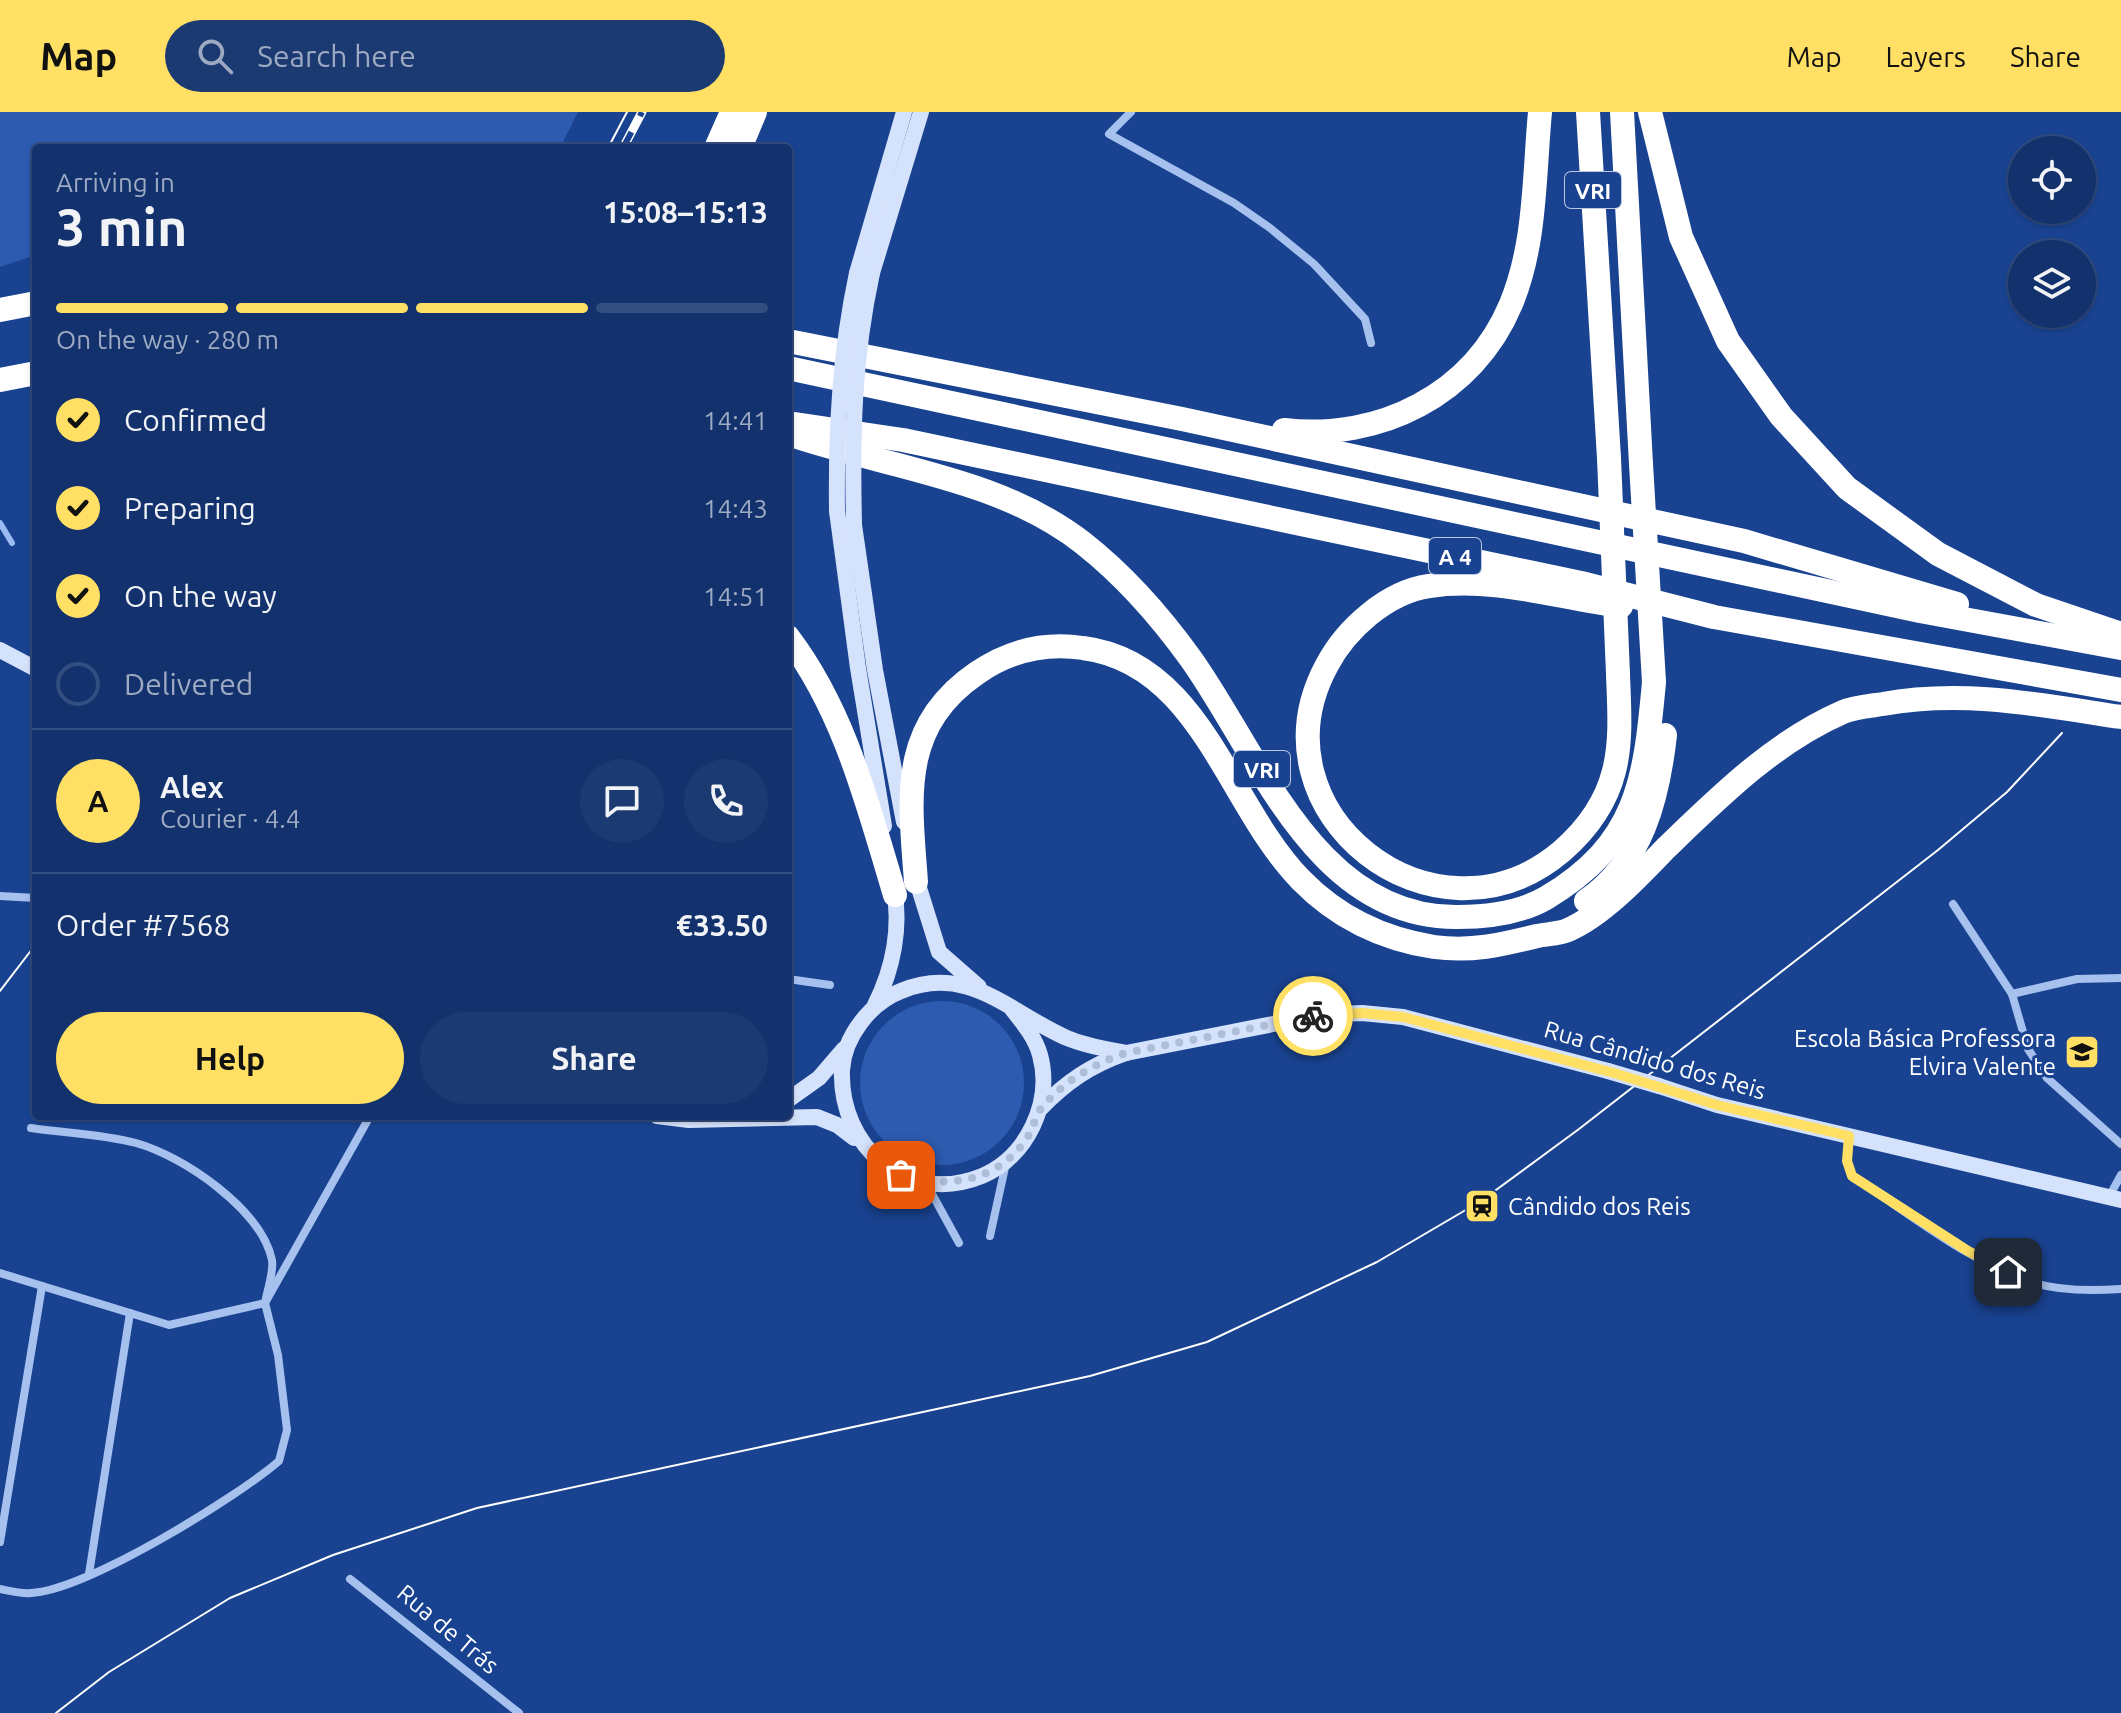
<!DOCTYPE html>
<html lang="en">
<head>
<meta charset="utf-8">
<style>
	:root { --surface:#13326d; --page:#1c3a72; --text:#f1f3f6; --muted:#9daac2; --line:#324d80; --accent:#ffe065 }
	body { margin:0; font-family:Ubuntu,sans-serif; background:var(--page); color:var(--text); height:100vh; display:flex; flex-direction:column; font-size:30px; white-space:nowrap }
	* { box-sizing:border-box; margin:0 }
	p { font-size:26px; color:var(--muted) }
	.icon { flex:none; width:44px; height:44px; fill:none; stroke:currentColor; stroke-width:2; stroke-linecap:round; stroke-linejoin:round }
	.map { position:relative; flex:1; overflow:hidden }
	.side { position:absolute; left:32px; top:32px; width:760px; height:976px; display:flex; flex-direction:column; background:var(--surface); border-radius:8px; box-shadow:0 2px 6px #0004,0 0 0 2px var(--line) }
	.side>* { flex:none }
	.fabs { position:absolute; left:2008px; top:24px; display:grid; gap:16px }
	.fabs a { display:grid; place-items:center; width:88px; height:88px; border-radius:50%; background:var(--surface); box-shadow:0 2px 6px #0004,0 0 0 2px var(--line); font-size:40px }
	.pin { position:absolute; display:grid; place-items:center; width:68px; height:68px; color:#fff; margin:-34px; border-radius:16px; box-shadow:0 4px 12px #0006 }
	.courier { position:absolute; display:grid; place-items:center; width:80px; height:80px; margin:-40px; border:6px solid #ffe065; border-radius:50%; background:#fff; color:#222; box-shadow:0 2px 10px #0007 }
	.headline em { font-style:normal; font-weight:700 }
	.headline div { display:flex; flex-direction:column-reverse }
	.headline { display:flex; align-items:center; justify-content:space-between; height:136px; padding:0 24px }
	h1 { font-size:52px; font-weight:700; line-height:60px }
	.bar { display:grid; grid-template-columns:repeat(4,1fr); gap:12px 8px; align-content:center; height:96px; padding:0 24px }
	.bar i { height:10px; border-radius:6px; background:var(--line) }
	.bar .current { background:var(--accent) }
	.bar p { grid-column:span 4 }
	.line { display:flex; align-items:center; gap:20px; padding:0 24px; border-top:2px solid var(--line) }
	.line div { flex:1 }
	.round { display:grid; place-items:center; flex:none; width:84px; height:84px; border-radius:42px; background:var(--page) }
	ol { padding:0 24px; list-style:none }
	li { display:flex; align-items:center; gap:24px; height:88px }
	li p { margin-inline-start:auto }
	li .icon { padding:8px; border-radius:50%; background:var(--accent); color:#111; stroke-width:4 }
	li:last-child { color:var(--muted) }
	li i { width:44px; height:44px; border:4px solid var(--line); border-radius:50% }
	.button { display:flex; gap:16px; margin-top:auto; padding:16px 24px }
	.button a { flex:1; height:92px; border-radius:48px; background:var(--accent); color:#111; font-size:32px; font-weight:700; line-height:92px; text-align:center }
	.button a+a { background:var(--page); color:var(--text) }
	header { display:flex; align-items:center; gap:48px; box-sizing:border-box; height:112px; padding:0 40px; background:var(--accent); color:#111 }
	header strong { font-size:38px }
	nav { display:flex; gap:44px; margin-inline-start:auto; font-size:28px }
	.search { width:560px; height:72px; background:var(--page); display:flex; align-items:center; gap:20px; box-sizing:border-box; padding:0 28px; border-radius:44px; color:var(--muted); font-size:30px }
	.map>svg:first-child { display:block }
</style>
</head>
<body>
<header>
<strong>Map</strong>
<div class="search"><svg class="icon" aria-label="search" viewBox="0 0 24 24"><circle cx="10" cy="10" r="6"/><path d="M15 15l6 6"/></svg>Search here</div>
<nav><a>Map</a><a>Layers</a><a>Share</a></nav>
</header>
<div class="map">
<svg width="2121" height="1601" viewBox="0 0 2121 1601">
	<rect width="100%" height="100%" fill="#194391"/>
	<!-- green -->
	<g fill="#2c5baf">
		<polygon points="0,0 578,0 560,36 36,36 36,143 0,155"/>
		<circle cx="942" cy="971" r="82"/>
	</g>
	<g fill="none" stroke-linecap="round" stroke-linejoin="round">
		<!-- stream -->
		<polyline stroke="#9abbf1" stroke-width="6" points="0,411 12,431"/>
		<!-- street -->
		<g stroke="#a7c1ef" stroke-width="8">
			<polyline points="1131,0 1109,22 1234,91 1270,116 1314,152 1365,207 1371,231"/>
			<polyline points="0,784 36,786"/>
			<polyline points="1953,792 2012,882 2028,937 2047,966 2121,1032"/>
			<polyline points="788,867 830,873"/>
			<polyline points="2012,882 2077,867 2121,866"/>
			<path d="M1849,1025l-2,24 5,15c57,37 116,86 182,107 27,8 59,8 87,6"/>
			<polyline points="926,1071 959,1131"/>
			<polyline points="2109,1085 2121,1063"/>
			<polyline points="990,1124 1006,1051"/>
			<path d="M0,1161l169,52 96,-22c2,-12 9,-31 7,-43 -11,-51 -89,-104 -136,-117 -34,-9 -71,-10 -105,-15"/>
			<polyline points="0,1430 42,1174"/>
			<polyline points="89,1462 130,1201"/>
			<polyline points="350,1467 519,1601"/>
			<path d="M0,1477c10,2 21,5 31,4 54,-2 205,-95 248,-132l8,-31 -9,-75 -13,-52 105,-187"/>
		</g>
		<!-- secondary -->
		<g stroke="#d5e2fb" stroke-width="16">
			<polyline points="857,161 904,0"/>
			<polyline points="872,161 921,0"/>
			<polyline points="837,399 858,556 884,714"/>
			<polyline points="854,413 875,558 904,710"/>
			<polyline points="0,538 36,557"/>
			<polyline points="914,760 939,840 979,875"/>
			<path d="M875,893c18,-36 26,-77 19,-117"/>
			<path d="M1012,897c11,14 23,28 28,46 13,47 -13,102 -58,121 -76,31 -143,-30 -140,-106 2,-33 28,-67 59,-79 67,-28 109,22 166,47 19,8 39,11 59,15"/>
			<polyline points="1659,974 1717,993 2121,1088"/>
			<polyline points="788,988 819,966 844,937"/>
			<path d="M1040,997c26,-27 51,-44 86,-56l193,-38 43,-2 41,4 205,54"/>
			<polyline points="657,1004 689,1008 817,1005 837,1013 854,1026"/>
		</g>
		<!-- highway -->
		<g stroke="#fff" stroke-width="24">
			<polyline points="1588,0 1609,346"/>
			<polyline points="1622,0 1641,352"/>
			<polyline points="1650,0 1681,125 1728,229 1781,304 1847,376 1938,442 2036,493 2121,522"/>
			<polyline points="716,36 732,0"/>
			<polyline points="740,36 755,0"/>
			<polyline points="0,198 36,191"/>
			<polyline points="788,229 1182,307 1744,429 1957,492"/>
			<polyline points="788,256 1920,499 2121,536"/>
			<polyline points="0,268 36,261"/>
			<polyline points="788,311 903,328 1581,471 1714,505 2121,578"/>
			<path d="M1284,318c95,11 189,-35 227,-126 25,-60 23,-128 29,-192"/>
			<path d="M788,322c99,34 210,43 295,109 42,33 77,73 108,116 69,97 125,260 267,258 29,0 62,-4 88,-19 92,-55 99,-117 108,-216"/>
			<path d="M788,525c57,75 80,169 107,258"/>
			<path d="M1618,562c1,32 4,66 -4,97 -8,32 -28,59 -52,80 -127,108 -315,-39 -235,-186 19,-36 60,-73 102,-79 65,-10 128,12 192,20"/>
			<path d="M916,770c-6,-83 -18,-155 61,-209 32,-22 66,-31 106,-25 118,15 145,158 218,232 36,37 82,59 133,67 37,5 67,-2 103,-11 9,-2 22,-2 31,-6 35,-15 72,-55 98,-82 54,-52 108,-106 177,-136 12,-5 27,-6 40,-8 80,-15 158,1 238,13"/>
			<path d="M1586,789c56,-38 72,-103 79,-166"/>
		</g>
		<!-- tram -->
		<g stroke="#fff" stroke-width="2">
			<polyline points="608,36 627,0"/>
			<polyline points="0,879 36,832"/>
			<polyline points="56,1601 109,1560 230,1486 333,1443 477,1396 1090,1264 1207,1230 1377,1150 1481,1089 1579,1017 1938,738 2007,680 2062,621"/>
		</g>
		<!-- rail casing -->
		<g stroke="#fff" stroke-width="9">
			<polyline id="rail" points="623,36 642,0"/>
		</g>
		<!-- rail -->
		<use href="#rail" stroke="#194391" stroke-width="6" stroke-dasharray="18" stroke-linecap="butt"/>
		<!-- secondary-bridge -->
		<g stroke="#d5e2fb" stroke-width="16">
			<path d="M837,399c-1,-82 3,-158 20,-238"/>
			<path d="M854,413c-2,-90 -1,-164 18,-252"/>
			<polyline points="1608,959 1659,974"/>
		</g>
		<!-- highway-bridge -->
		<g stroke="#fff" stroke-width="24">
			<polyline points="1609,346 1618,562"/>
			<polyline points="1641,352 1654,570"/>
		</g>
	</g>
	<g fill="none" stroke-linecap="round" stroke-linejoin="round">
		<!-- done -->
		<path stroke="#aebdd8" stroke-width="8" stroke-dasharray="0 14.4" d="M901,1063c47,14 97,7 126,-37 7,-10 8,-24 17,-33 23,-26 50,-41 82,-52l187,-37"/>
		<!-- route -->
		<polyline stroke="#ffe065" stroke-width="10" points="1313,904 1362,901 1403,905 1614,961 1717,993 1849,1024 1847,1049 1852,1064 1968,1139 2008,1160"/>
	</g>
	<!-- icons -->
	<defs>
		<g id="school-square" transform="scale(1.8)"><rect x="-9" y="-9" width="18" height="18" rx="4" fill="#ffe065" stroke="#194391"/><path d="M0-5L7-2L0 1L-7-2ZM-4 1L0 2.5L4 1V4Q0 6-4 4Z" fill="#111"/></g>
		<g id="station-square" transform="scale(1.8)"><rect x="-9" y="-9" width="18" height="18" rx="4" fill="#ffe065" stroke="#194391"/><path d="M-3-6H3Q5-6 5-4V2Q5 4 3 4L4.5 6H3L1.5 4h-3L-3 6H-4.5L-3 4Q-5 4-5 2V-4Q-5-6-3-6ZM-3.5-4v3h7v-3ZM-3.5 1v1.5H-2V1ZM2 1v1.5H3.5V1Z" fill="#111"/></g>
	</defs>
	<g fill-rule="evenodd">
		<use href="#school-square" x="2082" y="940"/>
		<use href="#station-square" x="1482" y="1094"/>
	</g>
	<g text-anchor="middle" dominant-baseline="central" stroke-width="6" stroke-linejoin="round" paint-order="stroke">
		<!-- shield labels -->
		<g fill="#194391" stroke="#bac7de" stroke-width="2">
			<rect x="1565" y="60" width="56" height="36" rx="6"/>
			<rect x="1429" y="426" width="52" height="36" rx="6"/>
			<rect x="1234" y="639" width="56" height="36" rx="6"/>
		</g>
		<g font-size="22" font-weight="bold" fill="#fff">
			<text x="1593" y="78">VRI</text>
			<text x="1455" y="444">A 4</text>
			<text x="1262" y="657">VRI</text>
		</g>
		<!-- poi labels -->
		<g font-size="24" fill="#fff" stroke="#194391" text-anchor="end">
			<text x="2056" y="926">Escola Básica Professora<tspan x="2056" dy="28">Elvira Valente</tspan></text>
			<text x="1508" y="1094" text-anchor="start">Cândido dos Reis</text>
		</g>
		<!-- street labels -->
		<g font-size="24" fill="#fff" stroke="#194391">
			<text transform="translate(1655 948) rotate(16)">Rua Cândido dos Reis</text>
			<text transform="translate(448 1517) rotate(40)">Rua de Trás</text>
		</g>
	</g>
</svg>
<div class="fabs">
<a><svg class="icon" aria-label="locate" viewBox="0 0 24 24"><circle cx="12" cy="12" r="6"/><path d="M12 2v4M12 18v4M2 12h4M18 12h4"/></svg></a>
<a><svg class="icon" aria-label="layers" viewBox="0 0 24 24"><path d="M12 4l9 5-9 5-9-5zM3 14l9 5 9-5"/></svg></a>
</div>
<div class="pin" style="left:901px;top:1063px;background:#ea580c"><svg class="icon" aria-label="bag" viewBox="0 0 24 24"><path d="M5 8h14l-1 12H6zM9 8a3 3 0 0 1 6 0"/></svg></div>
<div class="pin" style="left:2008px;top:1160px;background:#1f2937"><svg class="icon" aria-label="home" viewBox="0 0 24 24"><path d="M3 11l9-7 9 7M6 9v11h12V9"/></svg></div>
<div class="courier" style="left:1313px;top:904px"><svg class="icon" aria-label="bike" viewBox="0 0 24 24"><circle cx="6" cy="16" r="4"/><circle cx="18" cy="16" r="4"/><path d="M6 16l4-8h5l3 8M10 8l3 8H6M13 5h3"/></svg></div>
<section class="side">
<div class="headline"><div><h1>3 min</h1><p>Arriving in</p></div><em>15:08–15:13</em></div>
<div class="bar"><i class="current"></i><i class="current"></i><i class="current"></i><i></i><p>On the way · 280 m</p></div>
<ol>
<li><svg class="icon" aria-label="check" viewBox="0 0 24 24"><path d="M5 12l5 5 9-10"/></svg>Confirmed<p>14:41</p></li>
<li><svg class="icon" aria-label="check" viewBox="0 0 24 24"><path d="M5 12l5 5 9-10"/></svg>Preparing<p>14:43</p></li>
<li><svg class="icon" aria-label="check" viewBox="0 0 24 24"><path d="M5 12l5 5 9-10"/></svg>On the way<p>14:51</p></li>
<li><i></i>Delivered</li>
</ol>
<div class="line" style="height:144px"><b class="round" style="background:var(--accent);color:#111">A</b><div><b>Alex</b><p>Courier · 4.4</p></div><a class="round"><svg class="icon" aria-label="chat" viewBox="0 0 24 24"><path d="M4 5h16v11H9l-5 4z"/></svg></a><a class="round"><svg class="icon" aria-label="phone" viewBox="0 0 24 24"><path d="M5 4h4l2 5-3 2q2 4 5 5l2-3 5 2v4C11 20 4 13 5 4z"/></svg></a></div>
<div class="line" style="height:104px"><div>Order #7568</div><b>€33.50</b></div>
<div class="button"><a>Help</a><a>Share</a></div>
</section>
</div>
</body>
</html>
